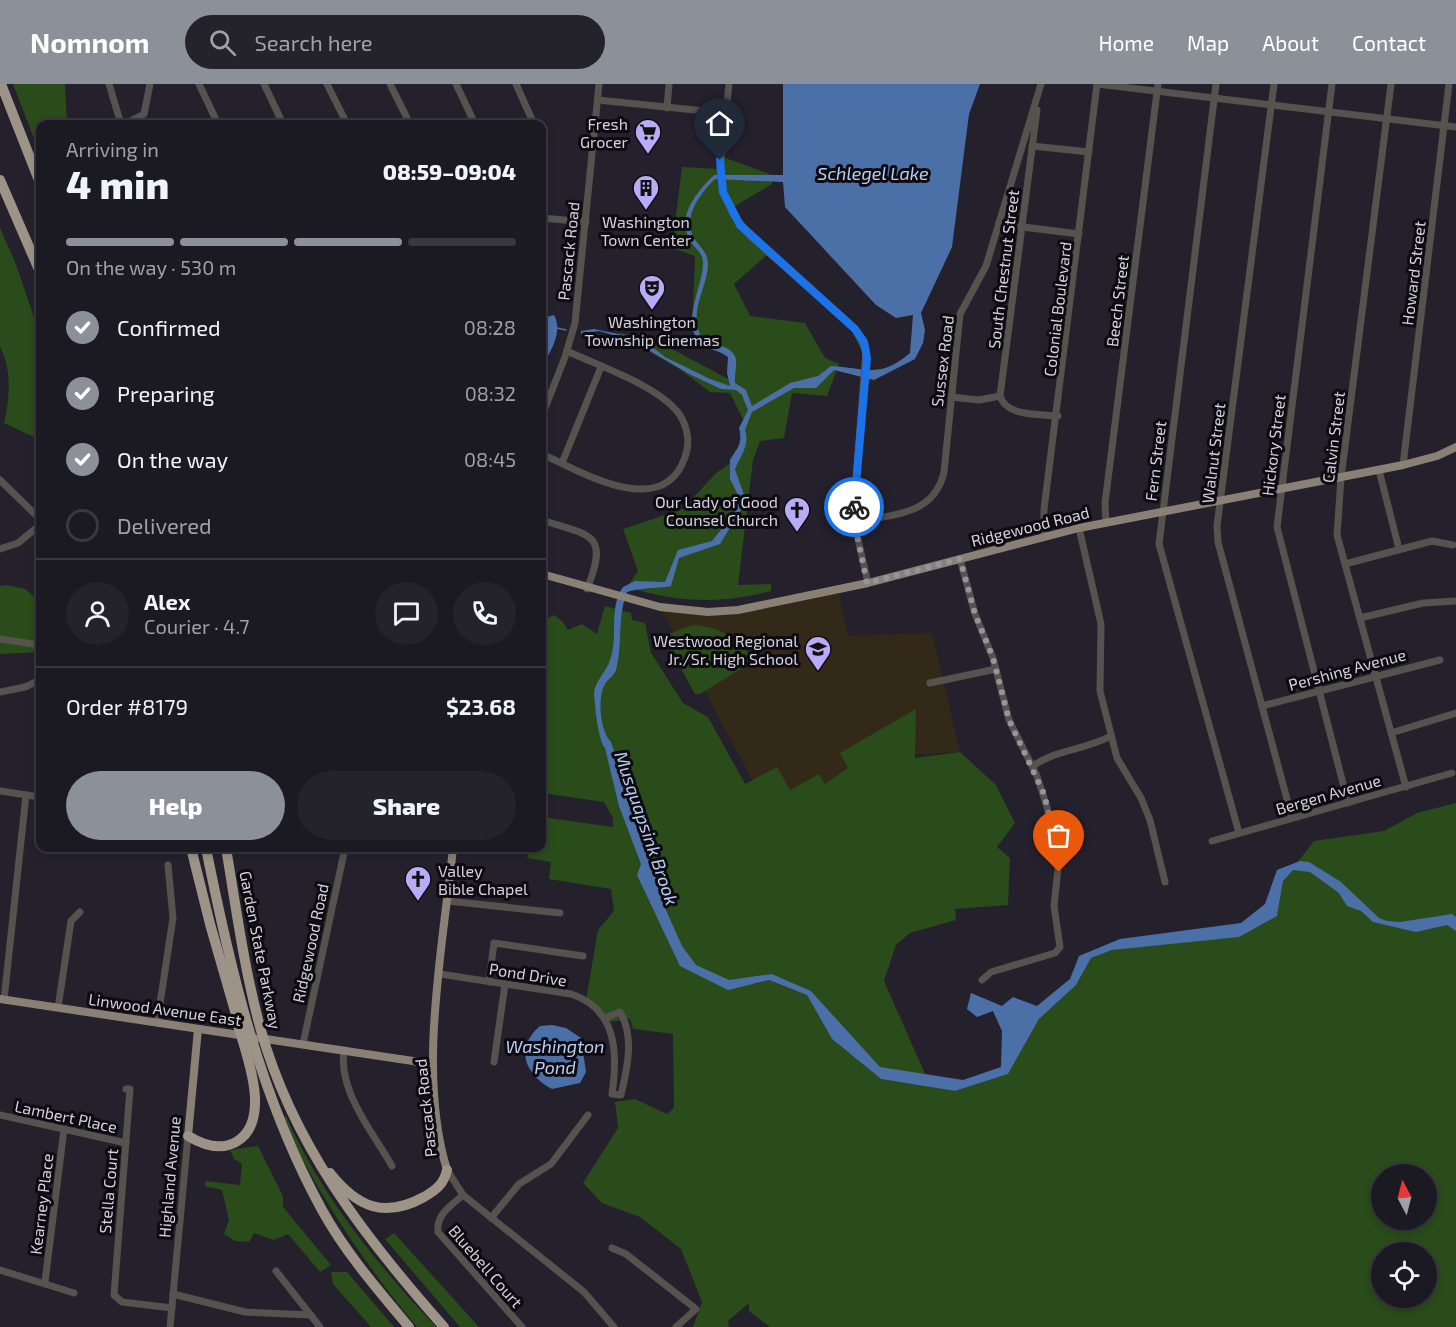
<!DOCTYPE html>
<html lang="en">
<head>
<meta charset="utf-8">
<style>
	:root { --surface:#1b1922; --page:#24222a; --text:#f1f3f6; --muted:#a0a0a5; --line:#393840; --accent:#8c9099 }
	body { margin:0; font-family:"Exo 2",sans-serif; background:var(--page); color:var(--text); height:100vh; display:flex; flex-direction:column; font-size:22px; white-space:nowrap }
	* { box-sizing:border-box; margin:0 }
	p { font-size:20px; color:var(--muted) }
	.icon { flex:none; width:33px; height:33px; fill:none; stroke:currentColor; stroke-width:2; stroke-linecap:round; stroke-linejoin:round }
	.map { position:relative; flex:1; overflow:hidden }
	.sheet { position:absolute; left:36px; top:36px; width:510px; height:732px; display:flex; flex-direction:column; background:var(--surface); border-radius:12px; box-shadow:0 3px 9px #0003,0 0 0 2px var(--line) }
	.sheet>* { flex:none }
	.needle { width:39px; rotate:353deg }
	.controls { position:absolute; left:1371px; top:1080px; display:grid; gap:12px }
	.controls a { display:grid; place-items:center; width:66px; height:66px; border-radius:50%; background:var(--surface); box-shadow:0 3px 9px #0003,0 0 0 2px var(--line); font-size:30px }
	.pin { position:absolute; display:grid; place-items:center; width:51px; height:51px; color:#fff; margin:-62px -26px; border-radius:50% 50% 50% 0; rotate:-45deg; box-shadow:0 0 6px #0007 }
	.pin .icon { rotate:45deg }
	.courier { position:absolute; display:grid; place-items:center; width:60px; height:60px; margin:-30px; border:4px solid #1a73e8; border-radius:50%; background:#fff; color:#222; box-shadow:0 2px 8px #0007 }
	.headline em { font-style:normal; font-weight:800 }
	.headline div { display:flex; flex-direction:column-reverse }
	.headline { display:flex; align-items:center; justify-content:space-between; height:102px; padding:0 30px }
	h1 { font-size:39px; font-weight:800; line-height:45px }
	.bar { display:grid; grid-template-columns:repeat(4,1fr); gap:9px 6px; align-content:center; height:72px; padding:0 30px }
	.bar i { height:8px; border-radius:4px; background:var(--line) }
	.bar .on { background:var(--accent) }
	.bar p { grid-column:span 4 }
	.line { display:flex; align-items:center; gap:15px; padding:0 30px; border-top:2px solid var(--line) }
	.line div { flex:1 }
	.round { display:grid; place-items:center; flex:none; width:63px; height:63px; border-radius:32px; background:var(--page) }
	ol { padding:0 30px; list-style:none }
	li { display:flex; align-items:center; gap:18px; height:66px }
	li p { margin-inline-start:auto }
	li .icon { padding:6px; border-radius:50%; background:var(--accent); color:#fff; stroke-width:4 }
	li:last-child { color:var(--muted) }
	li i { width:33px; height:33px; border:3px solid var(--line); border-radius:50% }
	.cta { display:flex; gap:12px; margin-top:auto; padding:12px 30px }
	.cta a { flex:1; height:69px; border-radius:36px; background:var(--accent); color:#fff; font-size:24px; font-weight:800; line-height:69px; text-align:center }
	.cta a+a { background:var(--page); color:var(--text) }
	header { display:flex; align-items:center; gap:36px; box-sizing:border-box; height:84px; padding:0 30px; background:var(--accent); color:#fff }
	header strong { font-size:28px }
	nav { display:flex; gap:33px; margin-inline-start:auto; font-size:21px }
	.search { width:420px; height:54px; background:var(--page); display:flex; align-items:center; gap:15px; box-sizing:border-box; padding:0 21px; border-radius:33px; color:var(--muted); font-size:22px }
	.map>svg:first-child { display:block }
</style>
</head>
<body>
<header>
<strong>Nomnom</strong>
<div class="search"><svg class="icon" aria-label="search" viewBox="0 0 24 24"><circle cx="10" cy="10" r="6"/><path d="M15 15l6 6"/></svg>Search here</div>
<nav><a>Home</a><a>Map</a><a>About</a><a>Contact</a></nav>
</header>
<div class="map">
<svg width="1456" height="1243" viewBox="0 0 1456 1243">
	<rect width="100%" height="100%" fill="#24212d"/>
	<!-- education -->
	<polygon fill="#322919" points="838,505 848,552 932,549 960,668 911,671 840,669 848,684 825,700 819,690 790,706 752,696 660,523 708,528"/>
	<!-- green -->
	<g fill="#2a4b1a" fill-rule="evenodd">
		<polygon points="13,0 65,0 67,40 40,40 40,70"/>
		<path d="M720,72l52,19v9l-40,24 37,45 -35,31 16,32 55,7 20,35 14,6 -12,32 -35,-3 -8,45 -24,3 -7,19 -15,125 33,-1v7c-53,13 -91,12 -144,-4l11,-16 -15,-42 60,-20 33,-36 16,-11 5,-10 7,-31 -14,-28 -20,-1 -32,-24 -62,-36 39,8 77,41 -1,-24 -39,-26 3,-75 -23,-8 10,-81 37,2z"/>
		<path d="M0,144l15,34 20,58 5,2v118l-36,-17c6,-24 8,-54 -4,-76z"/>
		<polygon points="6,501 25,505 40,517 40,568 0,570 0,502"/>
		<path d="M605,522l26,7 1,7 13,3 6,30 32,50 25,14 37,67 32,-17 13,23 29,-16 6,10 23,-16 -8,-15 76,-44 -1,49 45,-6 36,33 19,38 -18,24 13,11 -2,47 -53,4 1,11 -46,13 -14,12 -12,36 42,95 -46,-9 -69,-76 -39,-17 -21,11 18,-5 38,15 25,44 49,40 74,12 53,-17 31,-55 37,-34 15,-27 21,-8 165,-34 6,-35 31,-40 70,-10 33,-18 39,-10v524h-686l-21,-16v-8l-21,18 1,6h-36l9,-25 -21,-53 -41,-32 -38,-14 -19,-20 35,-55 -3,-26 20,-3 32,15 7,-6 -1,-74 -40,-5 -3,-10 -22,3 -22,-22 12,-70 16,-19 -3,-22 -62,-10 2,-17 -24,-4 3,-10h12v-31l71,10v-9l-9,-16 -62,-9v-172l12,-6 9,7 5,8 14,-6 15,10zM1382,1090h44v46h-44zM1382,1168h44v46h-44z"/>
		<path d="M693,541c29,2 44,13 61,36l-54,33h-5l-32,-58z"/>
		<path d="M286,1032c35,80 91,148 150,211h-19c-54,-65 -99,-132 -135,-209z"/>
		<polygon points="258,1062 283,1112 283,1123 331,1181 320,1188 288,1150 274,1156 254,1149 249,1158 235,1157 224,1150 229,1136 222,1106 205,1102 205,1097 240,1101 242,1080 234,1075 230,1066"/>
		<polygon points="394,1149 479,1243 460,1243 385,1155"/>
		<polygon points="331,1188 347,1188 394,1243 371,1243 333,1200"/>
	</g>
	<!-- water -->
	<g fill="#4b70a8" fill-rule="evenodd">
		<path d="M783,0h197l-11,30 -17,133 -31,66 4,17 -2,13 -8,16 -41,21 -40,-10 -18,18h-22l-42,24 -7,18c5,14 -4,26 -10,39l9,26 -2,13 -22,36 -41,14 -8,28c-15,3 -29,1 -44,6 -10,25 -4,52 -11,78 -2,6 -8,9 -11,14 -8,14 -5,47 6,58l55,168 16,36 14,19 33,15 43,-6 39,17 69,76 83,13 38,-13 1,-36 -9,-20 -16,6 -10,-8 4,-16 31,13 11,-9 24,9 33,-27 9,-23 41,-17 121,-16 24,-19 12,-34 23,-9 9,1 32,20 38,36 8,3 13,1 52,-8 4,3v14l-9,-6 -31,7 -43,-10 -12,-11 -14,-5 -8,-13 -29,-21 -17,-2 -10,11 -6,35 -38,21 -127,13 -21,8 -15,27 -37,34 -31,55 -53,17 -74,-12 -49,-40 -25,-44 -38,-15 -41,10 -48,-24 -43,-91 4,-11 -22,-58 -14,-58c-7,-8 -10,-42 -11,-54 0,-12 13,-23 16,-34 9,-24 -2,-52 13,-73l12,-6 30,1 13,-32 34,-9 26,-33 1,-11 -9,-18v-19c8,-14 13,-15 9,-32l9,-18 -6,-15 -6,-5 -15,-1 -30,-14 -60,-35 -32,-9 -18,3v-3l13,-2 48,10 23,18 45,22 20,7 -3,-13 1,-16c-9,-7 -20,-7 -28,-15 -20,-20 4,-58 3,-80 0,-10 -10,-15 -14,-23 -12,-25 9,-48 25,-64h69zM715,95l68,3 2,25 91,98 20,13 17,-3 -3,38c-30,26 -44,15 -79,13l-13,10 -28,7 -38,23 -6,-16 -11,-7c-1,-8 3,-20 0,-27 -8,-15 -29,-7 -36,-24 -9,-22 9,-47 9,-68 0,-11 -7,-16 -13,-24 -14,-22 5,-46 20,-61z"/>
		<path d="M554,231c9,16 -3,37 -12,50v-42l5,-6z"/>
		<path d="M552,941l14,3 15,10 5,34 -6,11 -28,6c-27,-14 -38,-41 -12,-63z"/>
	</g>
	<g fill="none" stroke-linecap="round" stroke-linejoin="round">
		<!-- stream -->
		<polyline stroke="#4b70a8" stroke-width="1.5" points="557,244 566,246"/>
		<!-- minor -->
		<g stroke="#56524d" stroke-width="7">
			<polyline points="109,0 121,40"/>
			<polyline points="199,0 218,40"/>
			<polyline points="264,0 283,40"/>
			<polyline points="327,0 347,40"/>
			<polyline points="390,0 410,40"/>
			<polyline points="456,0 475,40"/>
			<polyline points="516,0 534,40"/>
			<polyline points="729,0 720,86 723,108 733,130 750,152 855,245 866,267 854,422 857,451 868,499"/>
			<polyline points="1097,0 1456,43"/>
			<polyline points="1216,0 1159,460 1239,749"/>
			<polyline points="1274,0 1217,442 1218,458 1292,734"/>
			<polyline points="1332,0 1277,443 1348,719"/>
			<polyline points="1391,0 1341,394 1337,451 1406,703"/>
			<polyline points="598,16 724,29"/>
			<polyline points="667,24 669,0"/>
			<polyline points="125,40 144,30 150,0"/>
			<polyline points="1032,62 1089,68"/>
			<polyline points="542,134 586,138"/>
			<polyline points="999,140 1079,150"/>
			<polyline points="1000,312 1037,26"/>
			<path d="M1000,312c7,21 39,18 58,20"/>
			<polyline points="951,313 979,316 1000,312"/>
			<polyline points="542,332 565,273 575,239 599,0"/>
			<path d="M542,370c38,17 121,68 143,3 6,-16 2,-34 -9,-47 -23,-26 -77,-44 -109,-59"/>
			<polyline points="562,379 601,283"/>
			<polyline points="1403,381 1449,0"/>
			<polyline points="1379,386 1399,465"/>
			<polyline points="0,396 40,435"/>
			<path d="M542,436c48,16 68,12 45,69"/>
			<path d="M855,438c38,-8 79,-6 89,-50l16,-158 26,-48 55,-182"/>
			<polyline points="1106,438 1105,419 1158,0"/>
			<polyline points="1079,444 1101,540 1100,607 1117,674 1141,714 1150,736 1165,798"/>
			<polyline points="1044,452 1044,425 1097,0"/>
			<polyline points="0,465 18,459 40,441"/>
			<polyline points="960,475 975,530 993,574 1009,636 1037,692 1047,723 1059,775 1054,822 1060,863 1055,869 991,888 982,896"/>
			<polyline points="1345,480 1432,457 1453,461"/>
			<polyline points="1360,534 1423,519 1456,517"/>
			<polyline points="0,555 40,561"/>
			<polyline points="930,599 996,585"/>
			<polyline points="0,608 25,603 40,596"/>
			<polyline points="1262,622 1440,576"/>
			<polyline points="1391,649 1456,629"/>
			<path d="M1033,682c24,-17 52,-16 78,-30"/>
			<polyline points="0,707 40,713"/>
			<polyline points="1212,757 1452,689"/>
			<polyline points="448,817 560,829"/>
			<path d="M440,890l131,20c46,15 47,59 41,100l9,1c6,-26 14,-58 -1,-83l-15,6"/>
			<polyline points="489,898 494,859 583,872"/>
			<polyline points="4,916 26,711"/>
			<polyline points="58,924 71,837 80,828"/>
			<polyline points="157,939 173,834 168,781"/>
			<polyline points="303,960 345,764"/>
			<path d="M344,966c-6,42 29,82 48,116"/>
			<polyline points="494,978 505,900"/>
			<polyline points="126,1005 130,1005 114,1211 122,1218 172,1224"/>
			<polyline points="0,1031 126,1059"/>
			<polyline points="447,1086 463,1111 584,1208 614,1243"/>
			<path d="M463,1111c-12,11 -27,19 -25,37l84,95"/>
			<polyline points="491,1134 519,1100 551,1080 588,1031"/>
			<polyline points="612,1164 626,1170 696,1225 676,1243"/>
			<polyline points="0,1186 74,1209"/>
			<polyline points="276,1187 320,1243"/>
			<polyline points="45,1198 64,1045"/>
			<polyline points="173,1210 245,1228 311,1231"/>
			<polyline points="170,1243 188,1052"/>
		</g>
		<!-- major -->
		<g stroke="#898176" stroke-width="8">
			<polyline points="542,490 660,523 708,528 738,526 868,499 1079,444 1403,381 1437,372 1456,363"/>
			<polyline points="0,915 246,952"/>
			<polyline points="259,954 433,980"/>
			<polyline points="188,1052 198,945"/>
			<path d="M447,1086c-30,-97 -4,-223 6,-322"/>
		</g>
		<!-- highway -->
		<g stroke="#9d9386" stroke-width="10">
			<polyline points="1,0 40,99"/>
			<polyline points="0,96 40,188"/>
			<polyline points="191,764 210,840 239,941"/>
			<path d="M206,764c25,125 54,249 116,362 23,42 56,80 87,117"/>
			<path d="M226,764c10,59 18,120 34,179 32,117 105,211 184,300"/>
			<path d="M188,1052c15,9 32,15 48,6 38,-22 9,-91 0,-123"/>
			<path d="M330,1089c27,34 54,46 94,24 12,-7 20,-13 23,-27"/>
		</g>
	</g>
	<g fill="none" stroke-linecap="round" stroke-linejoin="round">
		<!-- done -->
		<polyline stroke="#96949d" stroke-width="6" stroke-dasharray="0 10.8" points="854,423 857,451 867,499 960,475 975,530 993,574 1009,636 1044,710 1057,764 1059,788"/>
		<!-- route -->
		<polyline stroke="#1a73e8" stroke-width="8" points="720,76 723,108 740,141 855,245 864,258 867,274 854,423"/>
	</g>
	<!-- icons -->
	<defs>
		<g id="supermarket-pin" transform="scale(1.35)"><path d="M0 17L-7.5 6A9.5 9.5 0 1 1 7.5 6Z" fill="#b8abf7" stroke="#0d0b11"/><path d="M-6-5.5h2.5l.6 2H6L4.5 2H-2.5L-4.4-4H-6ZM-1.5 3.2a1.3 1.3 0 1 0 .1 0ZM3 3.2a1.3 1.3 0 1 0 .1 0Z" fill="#111"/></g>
		<g id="building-pin" transform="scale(1.35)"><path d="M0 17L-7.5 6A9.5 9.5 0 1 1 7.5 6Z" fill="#b8abf7" stroke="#0d0b11"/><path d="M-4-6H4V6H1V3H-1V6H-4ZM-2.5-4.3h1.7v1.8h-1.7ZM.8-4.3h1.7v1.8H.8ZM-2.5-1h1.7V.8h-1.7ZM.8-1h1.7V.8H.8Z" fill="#111"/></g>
		<g id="theatre-pin" transform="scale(1.35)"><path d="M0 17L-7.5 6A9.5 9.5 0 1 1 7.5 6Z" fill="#b8abf7" stroke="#0d0b11"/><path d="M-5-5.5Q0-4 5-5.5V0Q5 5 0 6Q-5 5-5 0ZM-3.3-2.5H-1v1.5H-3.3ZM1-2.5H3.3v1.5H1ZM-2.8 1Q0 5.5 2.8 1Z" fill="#111"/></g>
		<g id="church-pin" transform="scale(1.35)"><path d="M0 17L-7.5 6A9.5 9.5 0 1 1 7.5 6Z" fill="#b8abf7" stroke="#0d0b11"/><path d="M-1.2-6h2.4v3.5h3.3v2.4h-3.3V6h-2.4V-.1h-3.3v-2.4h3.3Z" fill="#111"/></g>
		<g id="school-pin" transform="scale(1.35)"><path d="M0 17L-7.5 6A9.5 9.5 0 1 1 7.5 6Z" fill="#b8abf7" stroke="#0d0b11"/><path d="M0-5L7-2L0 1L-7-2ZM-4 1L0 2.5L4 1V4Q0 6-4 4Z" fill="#111"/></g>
	</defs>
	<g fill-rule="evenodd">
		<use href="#supermarket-pin" x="648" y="48"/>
		<use href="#building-pin" x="646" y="104"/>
		<use href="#theatre-pin" x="652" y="204"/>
		<use href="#church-pin" x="797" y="426"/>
		<use href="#school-pin" x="818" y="565"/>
		<use href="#church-pin" x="418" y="795"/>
	</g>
	<g text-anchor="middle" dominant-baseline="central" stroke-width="6" stroke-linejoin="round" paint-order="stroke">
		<!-- poi labels -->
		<g font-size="16" fill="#d4d2da" stroke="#0d0b11" text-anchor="end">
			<text x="628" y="39">Fresh<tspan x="628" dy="18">Grocer</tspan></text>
			<text x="646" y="137" text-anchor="middle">Washington<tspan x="646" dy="18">Town Center</tspan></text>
			<text x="652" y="237" text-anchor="middle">Washington<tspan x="652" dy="18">Township Cinemas</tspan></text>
			<text x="778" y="417">Our Lady of Good<tspan x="778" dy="18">Counsel Church</tspan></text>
			<text x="798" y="556">Westwood Regional<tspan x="798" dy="18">Jr./Sr. High School</tspan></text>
			<text x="438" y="786" text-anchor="start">Valley<tspan x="438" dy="18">Bible Chapel</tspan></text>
		</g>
		<!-- street labels -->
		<g font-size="16" fill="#d4d2da" stroke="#0d0b11">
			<text transform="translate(568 167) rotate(-84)">Pascack Road</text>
			<text transform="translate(1003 185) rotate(-83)">South Chestnut Street</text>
			<text transform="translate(1413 189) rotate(-83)">Howard Street</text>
			<text transform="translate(1117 217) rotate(-83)">Beech Street</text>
			<text transform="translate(1057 225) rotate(-83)">Colonial Boulevard</text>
			<text transform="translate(942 277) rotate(-83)">Sussex Road</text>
			<text transform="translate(1333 353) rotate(-83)">Calvin Street</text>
			<text transform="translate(1273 361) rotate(-83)">Hickory Street</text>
			<text transform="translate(1213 369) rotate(-83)">Walnut Street</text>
			<text transform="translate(1155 377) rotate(-83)">Fern Street</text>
			<text transform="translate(1030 442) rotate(-14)">Ridgewood Road</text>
			<text transform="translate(1347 585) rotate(-15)">Pershing Avenue</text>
			<text transform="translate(1328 710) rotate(-16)">Bergen Avenue</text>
			<text transform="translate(310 859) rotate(-78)">Ridgewood Road</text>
			<text transform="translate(261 866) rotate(79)">Garden State Parkway</text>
			<text transform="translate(528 890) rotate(9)">Pond Drive</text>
			<text transform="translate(165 925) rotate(8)">Linwood Avenue East</text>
			<text transform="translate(425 1024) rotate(-96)">Pascack Road</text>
			<text transform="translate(66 1032) rotate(12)">Lambert Place</text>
			<text transform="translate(169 1093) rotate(-85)">Highland Avenue</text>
			<text transform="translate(108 1107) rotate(-85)">Stella Court</text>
			<text transform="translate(41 1120) rotate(-83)">Kearney Place</text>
			<text transform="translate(486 1182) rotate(49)">Bluebell Court</text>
		</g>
		<!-- water labels -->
		<g font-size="18" font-style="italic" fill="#b9cfef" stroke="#0d0b11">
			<text x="873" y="89">Schlegel Lake</text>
			<text transform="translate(647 744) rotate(71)">Musquapsink Brook</text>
			<text x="555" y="962">Washington<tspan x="555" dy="21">Pond</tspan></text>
		</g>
	</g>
</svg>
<div class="controls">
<a><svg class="needle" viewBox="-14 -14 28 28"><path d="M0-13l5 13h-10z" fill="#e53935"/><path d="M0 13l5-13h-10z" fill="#a0a0a5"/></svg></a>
<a><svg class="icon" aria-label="locate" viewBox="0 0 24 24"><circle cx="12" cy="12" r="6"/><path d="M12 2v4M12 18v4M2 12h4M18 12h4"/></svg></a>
</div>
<div class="pin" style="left:1059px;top:788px;background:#ea580c"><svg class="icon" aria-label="bag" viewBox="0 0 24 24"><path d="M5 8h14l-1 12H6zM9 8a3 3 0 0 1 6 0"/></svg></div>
<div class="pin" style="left:720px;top:76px;background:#1f2937"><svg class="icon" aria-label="home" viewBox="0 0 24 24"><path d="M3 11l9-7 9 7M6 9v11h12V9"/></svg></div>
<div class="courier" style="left:854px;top:423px"><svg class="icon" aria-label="bike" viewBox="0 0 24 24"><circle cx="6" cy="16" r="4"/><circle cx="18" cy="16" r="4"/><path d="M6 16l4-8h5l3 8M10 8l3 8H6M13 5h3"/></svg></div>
<section class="sheet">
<div class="headline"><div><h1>4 min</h1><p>Arriving in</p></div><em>08:59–09:04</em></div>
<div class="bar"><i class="on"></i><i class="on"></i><i class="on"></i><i></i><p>On the way · 530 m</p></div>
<ol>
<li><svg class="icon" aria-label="check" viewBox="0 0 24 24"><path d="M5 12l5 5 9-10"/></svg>Confirmed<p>08:28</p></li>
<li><svg class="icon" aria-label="check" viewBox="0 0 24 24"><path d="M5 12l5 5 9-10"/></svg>Preparing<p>08:32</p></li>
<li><svg class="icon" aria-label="check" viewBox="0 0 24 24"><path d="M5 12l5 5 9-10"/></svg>On the way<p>08:45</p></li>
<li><i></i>Delivered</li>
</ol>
<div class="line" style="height:108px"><a class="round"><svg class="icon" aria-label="person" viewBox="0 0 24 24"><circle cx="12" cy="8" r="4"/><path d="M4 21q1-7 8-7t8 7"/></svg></a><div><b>Alex</b><p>Courier · 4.7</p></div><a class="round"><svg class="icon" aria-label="chat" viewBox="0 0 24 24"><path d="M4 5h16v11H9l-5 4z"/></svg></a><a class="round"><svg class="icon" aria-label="phone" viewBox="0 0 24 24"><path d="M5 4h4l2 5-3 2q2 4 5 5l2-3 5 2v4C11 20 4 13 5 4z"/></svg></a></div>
<div class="line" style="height:78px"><div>Order #8179</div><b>$23.68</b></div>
<div class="cta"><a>Help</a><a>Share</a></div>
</section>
</div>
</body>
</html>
